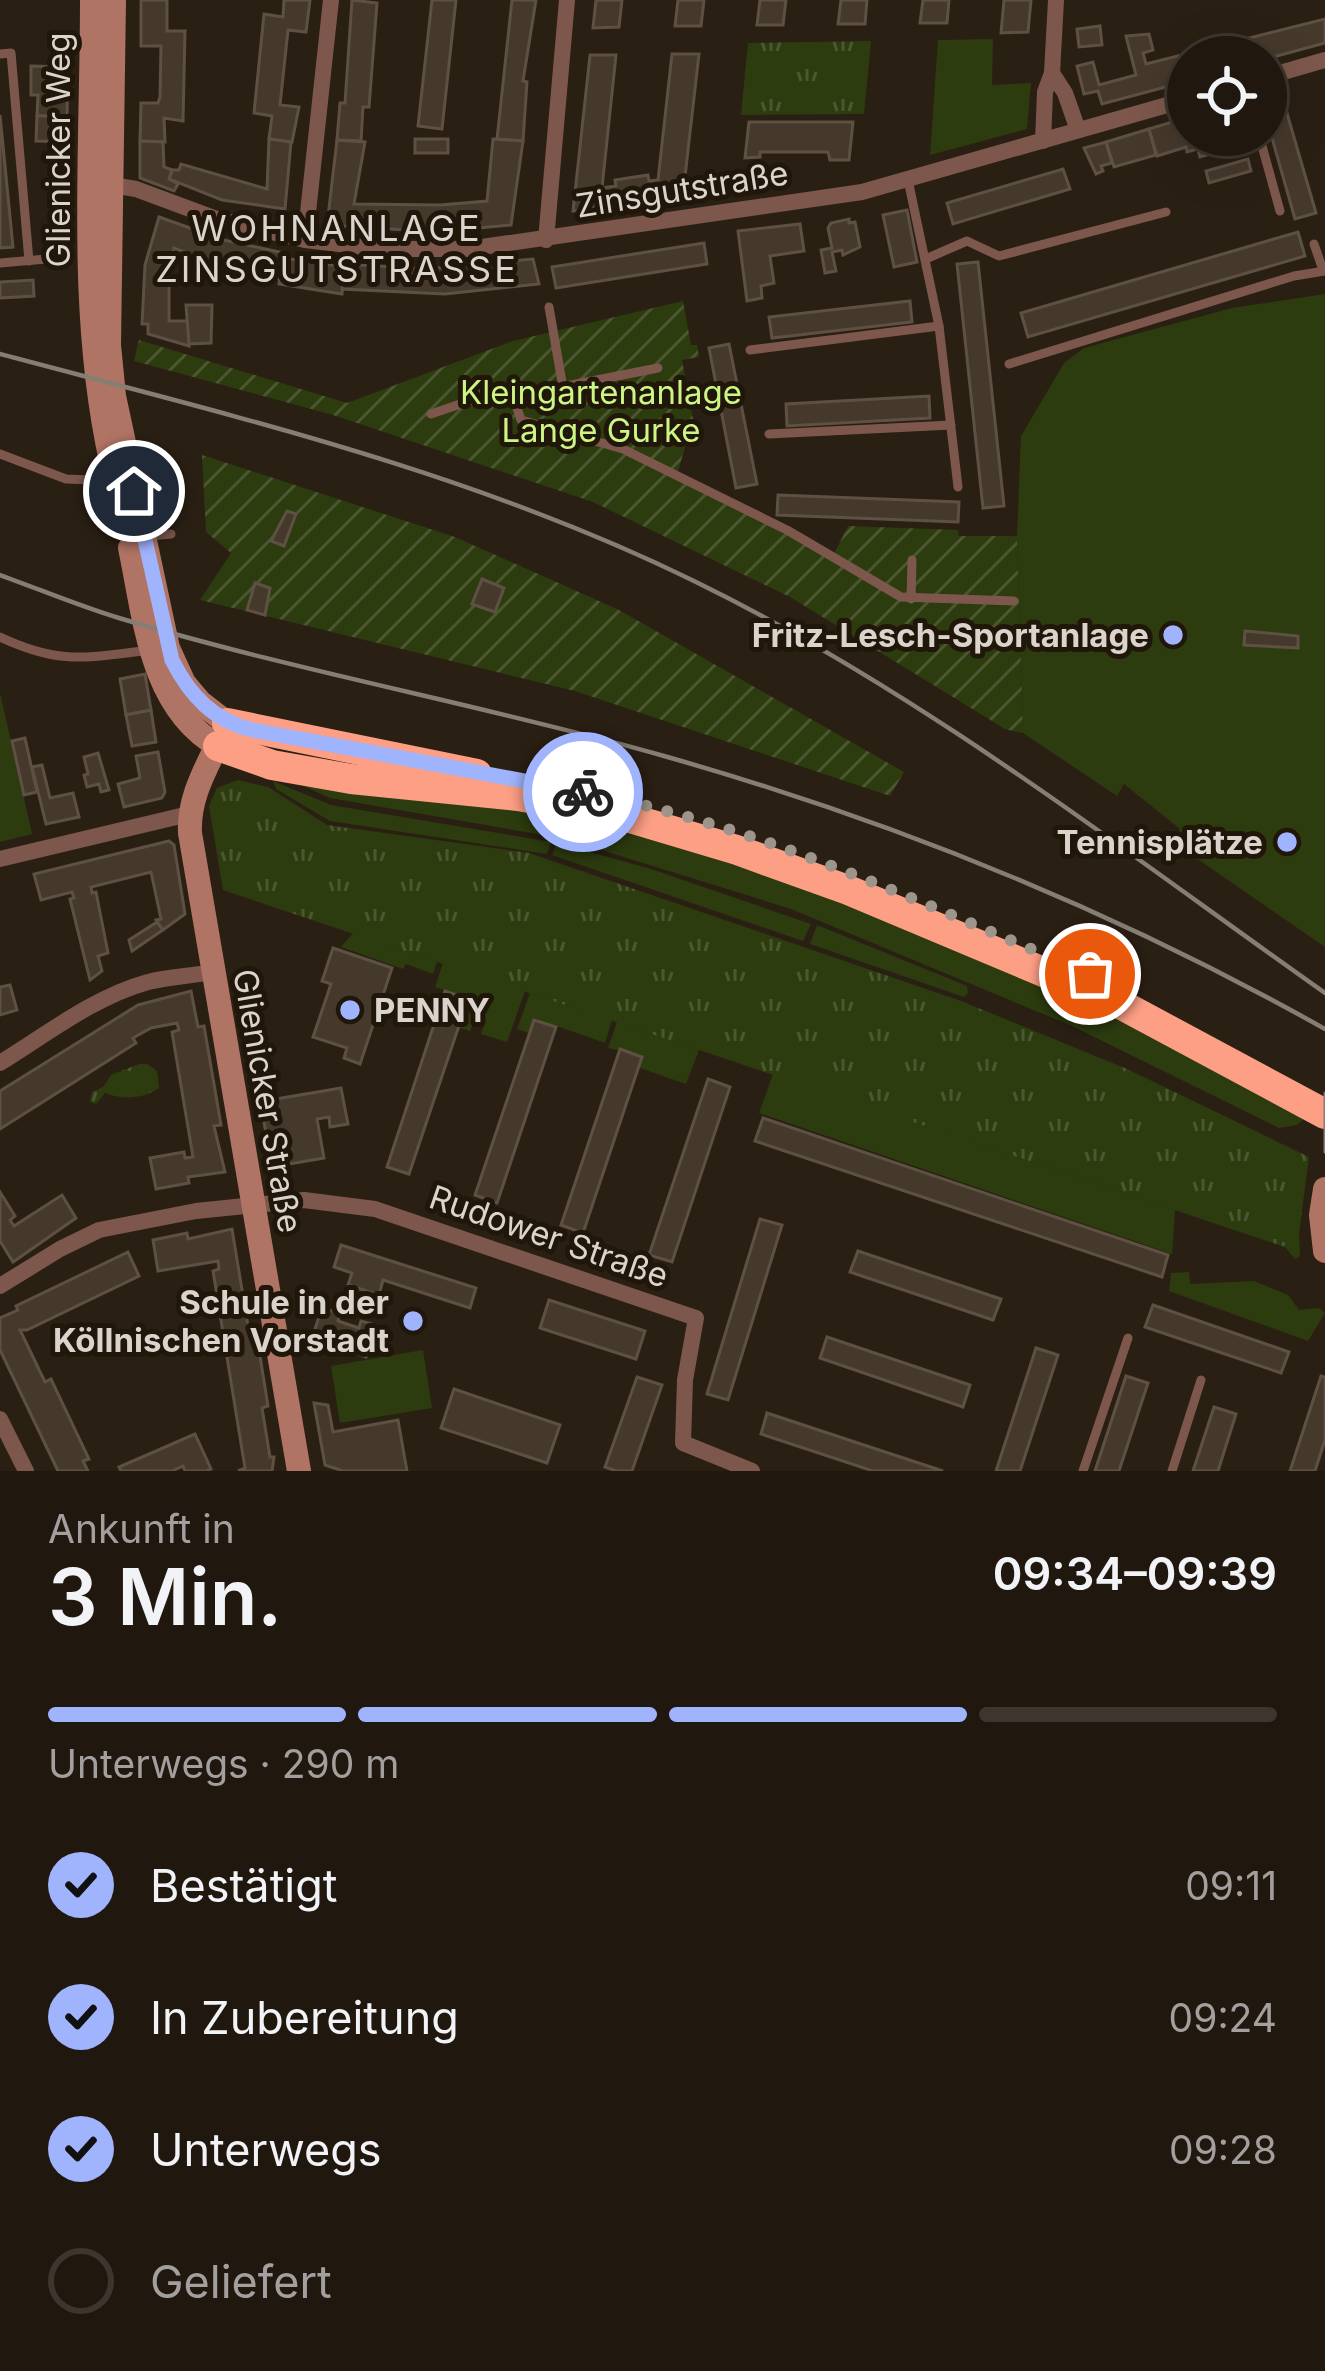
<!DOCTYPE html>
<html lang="de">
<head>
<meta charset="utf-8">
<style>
	:root { --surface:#20170e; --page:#282017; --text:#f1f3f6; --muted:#a29f9e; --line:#3d362e; --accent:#a0b3fd }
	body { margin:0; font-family:Inter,sans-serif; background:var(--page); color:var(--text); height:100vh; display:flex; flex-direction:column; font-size:45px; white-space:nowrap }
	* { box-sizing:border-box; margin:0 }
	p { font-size:39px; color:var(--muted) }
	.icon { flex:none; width:66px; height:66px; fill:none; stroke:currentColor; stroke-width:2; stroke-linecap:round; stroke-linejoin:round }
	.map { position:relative; height:1471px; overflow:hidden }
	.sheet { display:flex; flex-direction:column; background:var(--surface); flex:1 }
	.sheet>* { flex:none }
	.controls { position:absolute; left:1167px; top:36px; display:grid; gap:24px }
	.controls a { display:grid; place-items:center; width:120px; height:120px; border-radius:50%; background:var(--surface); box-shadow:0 12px 48px #0002,0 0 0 3px var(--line); font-size:60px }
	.pin { position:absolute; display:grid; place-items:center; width:102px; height:102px; color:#fff; margin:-51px; border:6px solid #fff; border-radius:50%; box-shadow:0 3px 12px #0007 }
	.courier { position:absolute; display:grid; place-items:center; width:120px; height:120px; margin:-60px; border:9px solid #a0b3fd; border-radius:50%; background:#fff; color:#222; box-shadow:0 3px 15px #0007 }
	.headline em { font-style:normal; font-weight:600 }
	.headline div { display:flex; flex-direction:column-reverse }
	.headline { display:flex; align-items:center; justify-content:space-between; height:204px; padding:0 48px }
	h1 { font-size:78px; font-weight:600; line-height:90px }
	.bar { display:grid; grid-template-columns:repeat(4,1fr); gap:18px 12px; align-content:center; height:144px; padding:0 48px }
	.bar i { height:15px; border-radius:9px; background:var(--line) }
	.bar .active { background:var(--accent) }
	.bar p { grid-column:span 4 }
	ol { padding:0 48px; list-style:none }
	li { display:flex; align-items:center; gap:36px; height:132px }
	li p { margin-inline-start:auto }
	li .icon { padding:12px; border-radius:50%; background:var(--accent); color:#111; stroke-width:4 }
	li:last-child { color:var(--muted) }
	li i { width:66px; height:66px; border:6px solid var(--line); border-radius:50% }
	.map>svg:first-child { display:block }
</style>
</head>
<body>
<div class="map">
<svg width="1325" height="1471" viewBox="0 0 1325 1471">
	<defs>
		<pattern id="park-tufts" width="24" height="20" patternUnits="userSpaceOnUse" patternTransform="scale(3)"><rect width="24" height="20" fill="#2d3c0f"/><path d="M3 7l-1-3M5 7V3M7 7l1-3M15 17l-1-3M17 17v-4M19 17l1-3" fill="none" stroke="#4b5731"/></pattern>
		<pattern id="garden-furrows" width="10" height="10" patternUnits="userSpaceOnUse" patternTransform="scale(3)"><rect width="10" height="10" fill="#2d3c0f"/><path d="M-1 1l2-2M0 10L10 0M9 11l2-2" fill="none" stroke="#4b5731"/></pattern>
	</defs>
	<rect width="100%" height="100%" fill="#2a1f13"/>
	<!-- grass -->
	<g fill="#2d3c0f">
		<polygon points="993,39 992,85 1031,83 1027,129 930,155 938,40"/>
		<polygon points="1325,294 1325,947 1173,842 1180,829 1124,784 1117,796 1023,733 1017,536 1021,436 1064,363 1084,348 1232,308"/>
		<polygon points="0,693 32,834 0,842"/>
		<polygon points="277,774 527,809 675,842 1024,971 1308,1115 1297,1125 1279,1128 1072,1026 791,909 566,839 330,798"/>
		<polygon points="273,781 331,805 551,842 547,854 330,821 276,789"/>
		<polygon points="557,843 651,869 811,924 803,941 552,855"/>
		<polygon points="817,925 967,986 968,993 964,997 810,944"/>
		<polygon points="353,933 437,962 433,974 406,964 403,969 341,947"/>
		<polygon points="443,963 525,991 507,1042 481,1034 486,1020 476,1016 470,1031 460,1028 469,998 435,987"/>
		<polygon points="530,993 612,1020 605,1043 534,1018 528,1033 517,1029"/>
		<polygon points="617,1022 699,1050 686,1084 640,1068 642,1055 608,1048"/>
		<polygon points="773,1074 1175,1210 1172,1254 759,1113"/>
		<polygon points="1189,1272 1190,1284 1254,1281 1288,1295 1299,1310 1319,1308 1325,1313 1308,1341 1169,1291 1171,1273"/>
		<polygon points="423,1350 432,1408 340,1423 331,1366"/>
	</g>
	<!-- park -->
	<g fill="url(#park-tufts)">
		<polygon points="871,41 864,114 741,115 748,43"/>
		<polygon points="238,780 268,787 327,825 529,853 961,1001 1127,1069 1309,1157 1299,1233 1300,1256 1295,1259 1285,1247 223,890 209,806 217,788"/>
		<path d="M139,1064h8l10,7 2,17c-17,11 -36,12 -54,5l-9,11 -6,-2 2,-10 11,-5 8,-12z"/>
	</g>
	<!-- garden -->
	<g fill="url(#garden-furrows)">
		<polygon points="683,301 691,345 697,345 699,357 682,360 693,419 678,472 834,554 848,526 958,530 959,536 1017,536 1023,733 1005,729 790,597 593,502 333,415 134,361 139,340 347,403 513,341"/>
		<polygon points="202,455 455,537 619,610 904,772 890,796 575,691 200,600 231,553 206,532"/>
	</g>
	<!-- building -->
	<g fill="#45392c" stroke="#5e5143" stroke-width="3">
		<polygon points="141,0 167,0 167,31 185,31 183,121 164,118 165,142 140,141 141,103 158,103 160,97 161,46 141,46"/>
		<polygon points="284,0 310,0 306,32 288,30 280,105 299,107 292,142 269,139 272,116 254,113 264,14 283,17"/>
		<polygon points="352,0 377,3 369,107 363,107 361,141 337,140 340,103 345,103"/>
		<polygon points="432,0 456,0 442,129 418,126"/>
		<polygon points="512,0 536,0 523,81 527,82 523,141 497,139"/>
		<polygon points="596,0 622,0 619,27 593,28"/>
		<polygon points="678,0 704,0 701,26 675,26"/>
		<polygon points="760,0 786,0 783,25 757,25"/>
		<polygon points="841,0 867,0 865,24 838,24"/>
		<polygon points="923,0 949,0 947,23 920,23"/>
		<polygon points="1004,0 1031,0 1028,32 1001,33"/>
		<polygon points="1325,19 1325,43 1266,59 1188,57 1188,81 1102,104 1098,91 1084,94 1077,66 1093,62 1099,85 1136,75 1126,36 1149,34 1153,50 1143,53 1146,64"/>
		<polygon points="1100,26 1102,45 1079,47 1077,29"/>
		<polygon points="672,54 699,54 683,194 573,211 590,55 616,55 602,188 616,186 615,180 648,175 649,181 658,180"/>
		<polygon points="31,66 68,67 67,116 37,116 38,95 31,95"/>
		<polygon points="1282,96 1316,213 1295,219 1266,117 1266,100"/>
		<polygon points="0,115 13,247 0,248"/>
		<polygon points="37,116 67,116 66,142 36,141"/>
		<polygon points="1188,117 1188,135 1194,135 1198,149 1187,152 1186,147 1157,156 1149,129"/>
		<polygon points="749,122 853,122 849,160 830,160 828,152 760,152 760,157 745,158"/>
		<polygon points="1149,129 1156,155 1114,167 1106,142"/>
		<polygon points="1194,135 1235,135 1238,146 1200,157"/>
		<polygon points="269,139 291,142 285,209 222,200 169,179 172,170 179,170 181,164 267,189"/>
		<rect x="415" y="139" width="33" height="14"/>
		<polygon points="493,139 523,141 511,225 438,232 327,225 337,140 365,142 354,204 440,205 487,201"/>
		<polygon points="140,141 163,142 164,167 172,170 169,179 178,184 174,191 140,178"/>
		<polygon points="1106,142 1112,163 1101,166 1103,171 1096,174 1084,148"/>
		<polygon points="1248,159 1251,171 1209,183 1206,171"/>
		<polygon points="1063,169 1070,189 953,224 947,203"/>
		<polygon points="907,210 917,262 894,267 883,215"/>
		<polygon points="159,217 224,240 284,253 280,279 227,268 174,248 169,277 169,321 190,321 189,346 148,334 148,324 142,324 145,265"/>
		<polygon points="849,219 849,223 855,222 860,247 843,255 842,250 832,252 836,271 825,273 821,250 832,248 828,228 831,223"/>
		<polygon points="800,224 804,251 770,256 774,283 761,286 762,298 747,301 738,231"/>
		<polygon points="1298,232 1305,256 1028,337 1021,313"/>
		<polygon points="704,243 707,264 556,288 552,267"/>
		<polygon points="283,258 345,267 342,294 279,284"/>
		<polygon points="533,259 539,284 445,294 342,289 346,264 426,269"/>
		<polygon points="978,262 1004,506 983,508 957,264"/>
		<polygon points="33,280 34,296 0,298 0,282"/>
		<polygon points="910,301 912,322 772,338 769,317"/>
		<polygon points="186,305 212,305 211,343 189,344"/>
		<polygon points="729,344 757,484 736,488 709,348"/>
		<polygon points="929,396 930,418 787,426 786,404"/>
		<polygon points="778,495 959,502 958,522 777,515"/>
		<polygon points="287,511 296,514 284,546 271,541"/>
		<polygon points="482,579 504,588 495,612 472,604"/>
		<polygon points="255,583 270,588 265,615 247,610"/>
		<polygon points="1245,631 1298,636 1298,648 1244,645"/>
		<polygon points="145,674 151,710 126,715 120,679"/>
		<polygon points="151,710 156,742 132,746 126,715"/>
		<polygon points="25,738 37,792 24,795 12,741"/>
		<polygon points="158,752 165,792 162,798 124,807 118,784 140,778 136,756"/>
		<polygon points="98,753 109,790 101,792 99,784 87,787 84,775 88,774 84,757"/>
		<polygon points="42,765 50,798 73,793 79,817 46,824 32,767"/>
		<polygon points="169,841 174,845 185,914 163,930 156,920 161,919 151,872 91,887 92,893 96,892 108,953 98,956 102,971 90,980 70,899 74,898 72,892 41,900 34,874"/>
		<polygon points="157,922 163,930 132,951 129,940"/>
		<polygon points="333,948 392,968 360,1064 344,1058 347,1048 313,1037 331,984 322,981"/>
		<polygon points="10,985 17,1010 0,1015 0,987"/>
		<polygon points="191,991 198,1027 204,1026 221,1125 214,1126 225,1172 188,1177 189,1183 156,1189 150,1158 184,1152 185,1158 193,1157 172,1032 179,1030 177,1023 151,1028 133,1038 136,1043 0,1129 0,1091 138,1005"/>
		<polygon points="445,991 468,999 409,1174 387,1167"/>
		<polygon points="534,1020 556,1027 497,1203 475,1195"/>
		<polygon points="620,1049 642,1057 583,1233 561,1225"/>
		<polygon points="708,1079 730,1087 672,1262 649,1255"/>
		<polygon points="341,1088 348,1124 330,1127 329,1117 317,1119 324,1158 272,1167 262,1111 266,1110 264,1101"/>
		<polygon points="763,1118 1168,1255 1162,1277 755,1141"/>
		<polygon points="0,1192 15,1216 10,1220 14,1226 62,1195 76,1218 13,1262 0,1241"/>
		<polygon points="760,1219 782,1225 728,1400 707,1394"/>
		<polygon points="232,1229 248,1326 255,1325 268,1406 262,1408 270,1457 274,1457 272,1471 238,1471 245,1468 213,1271 219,1269 218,1261 158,1271 153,1240 187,1233 188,1239"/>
		<polygon points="341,1245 476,1288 470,1308 383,1280 379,1295 348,1285 352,1273 334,1267"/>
		<polygon points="858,1251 1001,1299 993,1320 850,1272"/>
		<polygon points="128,1252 139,1276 27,1330 20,1330 45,1382 51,1379 89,1459 83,1461 88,1471 58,1471 0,1350 0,1318 18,1310 16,1306"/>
		<polygon points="549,1300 645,1331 636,1359 540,1328"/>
		<polygon points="1153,1305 1289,1352 1281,1373 1145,1327"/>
		<polygon points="322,1308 340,1313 338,1321 359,1328 361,1321 376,1325 366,1357 350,1351 351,1346 331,1339 329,1346 311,1341"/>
		<polygon points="827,1337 970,1385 963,1407 820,1358"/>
		<polygon points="1036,1348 1058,1355 1020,1471 996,1471"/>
		<polygon points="1126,1376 1148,1383 1119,1471 1095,1471"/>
		<polygon points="1321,1376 1325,1377 1325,1440 1315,1471 1290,1471"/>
		<polygon points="637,1377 662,1385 632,1471 616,1471 605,1467"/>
		<polygon points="454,1389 560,1425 547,1463 441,1428"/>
		<polygon points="314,1403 328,1405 333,1432 398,1420 407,1471 343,1471 325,1465"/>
		<polygon points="1214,1407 1236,1414 1218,1471 1193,1471"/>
		<polygon points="767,1413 870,1447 943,1471 873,1471 761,1434"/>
		<polygon points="195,1434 211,1469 206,1471 185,1471 183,1466 172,1471 121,1471 119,1467"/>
	</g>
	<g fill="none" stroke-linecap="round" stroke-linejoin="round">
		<!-- lane -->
		<g stroke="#7d574c" stroke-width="9">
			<polyline points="0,54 11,53 29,261"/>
			<polyline points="1259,135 1280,211"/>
			<polyline points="908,180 939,326 958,487"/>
			<polyline points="1314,244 1323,270"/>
			<polyline points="928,258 967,241 999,256 1166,212"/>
			<polyline points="0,263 58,258"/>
			<polyline points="549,307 563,388"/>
			<polyline points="750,350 939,326"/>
			<polyline points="1009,364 1294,276 1325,271"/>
			<polyline points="520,395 517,408 521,420 623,449 787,530 901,597 1014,601"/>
			<polyline points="431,414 481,397 520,395 658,368"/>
			<polyline points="769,434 951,425"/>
			<polyline points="0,454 66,479 92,480"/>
			<polyline points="149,536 171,534"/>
			<polyline points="911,599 912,560"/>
			<path d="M0,637c62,29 87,20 152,13"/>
			<polyline points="1083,1471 1128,1338"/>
			<polyline points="1172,1471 1201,1380"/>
		</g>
		<!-- street -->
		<g stroke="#7d574c" stroke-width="16">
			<polyline points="1052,73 1065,93 1078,130"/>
			<polyline points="1266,77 1325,60"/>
			<polyline points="1043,141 1045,92 1052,73 1056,0"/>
			<polyline points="112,185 136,189 214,218 305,240 381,249 468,249 862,192 1188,99"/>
			<polyline points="305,240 331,0"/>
			<polyline points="546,240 567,0"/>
			<polyline points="0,859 189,814"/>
			<path d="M0,1063c47,-29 94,-66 148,-81 21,-5 43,-6 64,-10"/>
			<polyline points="0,1286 60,1249 99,1230 196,1211 304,1200 375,1209 696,1318 685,1380 683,1443 752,1471"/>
			<polyline points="0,1419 26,1471"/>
		</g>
		<!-- secondary -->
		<g stroke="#b07464" stroke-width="24">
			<path d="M92,0c0,153 -14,311 19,461"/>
			<path d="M114,0l-5,345 5,51 54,252 16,35 16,19 27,21c-15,37 -39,69 -37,110l109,638"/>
			<path d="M130,548c15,70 20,159 88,198"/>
			<polyline points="1325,1189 1321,1215 1325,1251"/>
		</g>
		<!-- highway -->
		<g stroke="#fd9f85" stroke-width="30">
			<polyline points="227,723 477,774"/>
			<polyline points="218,746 272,765 351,779 518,796 613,813 737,850 848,890 1122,1005 1325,1114"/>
		</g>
		<!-- tram -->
		<polyline stroke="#867d73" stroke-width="3" points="1325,1093 1325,1152"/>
		<!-- rail -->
		<g stroke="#867d73" stroke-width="4.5">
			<path d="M0,354c237,63 475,119 696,228 225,110 425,267 629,411"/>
			<path d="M0,575c39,14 79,31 119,43 180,54 365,87 545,138 229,65 453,156 661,273"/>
		</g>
	</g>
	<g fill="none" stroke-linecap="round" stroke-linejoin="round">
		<!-- done -->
		<path stroke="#9d958b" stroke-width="12" stroke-dasharray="0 21.6" d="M583,792c177,33 342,113 507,182"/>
		<!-- route -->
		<path stroke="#a0b3fd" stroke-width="15" d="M134,491l38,169c18,36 42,61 81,70l330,62"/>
	</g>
	<!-- markers -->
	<g fill="#a0b3fd" stroke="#20160a" stroke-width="4.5">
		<circle cx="1173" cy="635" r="12"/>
		<circle cx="1287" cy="842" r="12"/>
		<circle cx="350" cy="1010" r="12"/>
		<circle cx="413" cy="1321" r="12"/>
	</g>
	<g text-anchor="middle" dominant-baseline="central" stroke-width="10" stroke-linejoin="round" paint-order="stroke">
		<!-- street labels -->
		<g font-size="33" fill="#dbd4cc" stroke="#20160a">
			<text transform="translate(58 150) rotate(-90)">Glienicker Weg</text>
			<text transform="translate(682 189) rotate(-9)">Zinsgutstraße</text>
			<text transform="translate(268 1101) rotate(80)">Glienicker Straße</text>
			<text transform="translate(549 1236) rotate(19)">Rudower Straße</text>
		</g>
		<!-- park labels -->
		<g font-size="33" fill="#ccf584" stroke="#20160a">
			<text x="601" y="392">Kleingartenanlage<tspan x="601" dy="38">Lange Gurke</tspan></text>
		</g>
		<!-- poi labels -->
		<g font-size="33" font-weight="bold" fill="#dbd4cc" stroke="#20160a" text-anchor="end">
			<text x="1149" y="635">Fritz-Lesch-Sportanlage</text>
			<text x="1263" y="842">Tennisplätze</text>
			<text x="374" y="1010" text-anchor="start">PENNY</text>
			<text x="389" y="1302">Schule in der<tspan x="389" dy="38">Köllnischen Vorstadt</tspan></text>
		</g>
		<!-- neighbourhood labels -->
		<g font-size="36" letter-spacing="3" fill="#dbd4cc" stroke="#20160a">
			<text x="337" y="228">WOHNANLAGE<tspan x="337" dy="41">ZINSGUTSTRASSE</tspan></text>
		</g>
	</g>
</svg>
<div class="controls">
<a><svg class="icon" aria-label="locate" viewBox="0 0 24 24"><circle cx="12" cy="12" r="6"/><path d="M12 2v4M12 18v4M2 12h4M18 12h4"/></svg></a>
</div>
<div class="pin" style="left:1090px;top:974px;background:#ea580c"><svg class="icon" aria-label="bag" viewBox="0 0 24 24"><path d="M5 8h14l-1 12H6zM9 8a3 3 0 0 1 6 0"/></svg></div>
<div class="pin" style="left:134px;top:491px;background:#1f2937"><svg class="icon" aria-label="home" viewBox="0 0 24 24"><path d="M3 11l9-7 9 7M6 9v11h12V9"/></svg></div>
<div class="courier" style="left:583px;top:792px"><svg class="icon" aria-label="bike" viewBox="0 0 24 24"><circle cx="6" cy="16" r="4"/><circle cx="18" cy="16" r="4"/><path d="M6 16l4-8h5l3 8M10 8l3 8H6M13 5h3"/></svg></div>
</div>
<section class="sheet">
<div class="headline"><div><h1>3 Min.</h1><p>Ankunft in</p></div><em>09:34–09:39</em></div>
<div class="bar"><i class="active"></i><i class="active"></i><i class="active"></i><i></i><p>Unterwegs · 290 m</p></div>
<ol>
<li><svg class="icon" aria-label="check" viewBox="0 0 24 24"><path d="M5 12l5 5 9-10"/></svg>Bestätigt<p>09:11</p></li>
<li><svg class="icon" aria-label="check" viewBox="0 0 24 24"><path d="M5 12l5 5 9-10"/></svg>In Zubereitung<p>09:24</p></li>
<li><svg class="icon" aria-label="check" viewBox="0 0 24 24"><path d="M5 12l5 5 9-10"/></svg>Unterwegs<p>09:28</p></li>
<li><i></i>Geliefert</li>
</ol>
</section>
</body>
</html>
